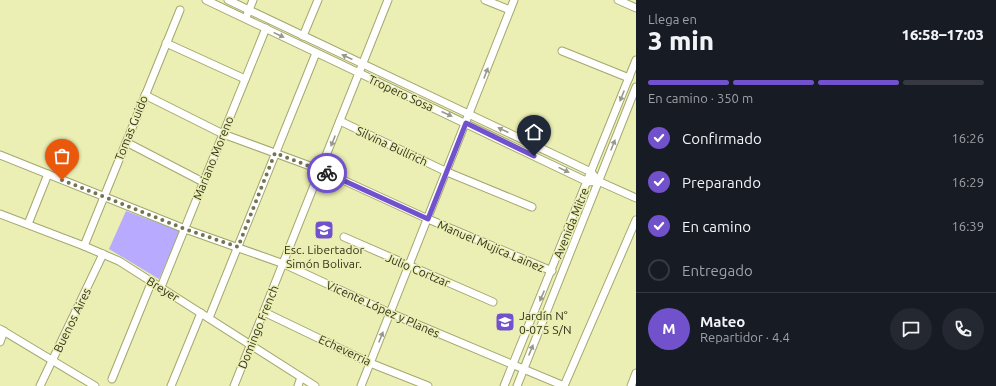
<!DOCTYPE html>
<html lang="es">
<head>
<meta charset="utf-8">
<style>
	:root { --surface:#171b24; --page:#242831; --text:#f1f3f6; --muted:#9ea1a6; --line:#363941; --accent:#7252cc }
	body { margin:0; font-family:Ubuntu,sans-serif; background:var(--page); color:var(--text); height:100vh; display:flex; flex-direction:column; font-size:15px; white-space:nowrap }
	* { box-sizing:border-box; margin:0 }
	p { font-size:13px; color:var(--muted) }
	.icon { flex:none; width:22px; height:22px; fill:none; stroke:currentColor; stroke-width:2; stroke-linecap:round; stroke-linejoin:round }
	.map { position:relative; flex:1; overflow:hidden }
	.drawer { display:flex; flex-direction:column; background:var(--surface); width:360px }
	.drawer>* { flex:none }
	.pin { position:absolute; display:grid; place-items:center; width:34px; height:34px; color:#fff; margin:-41px -17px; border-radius:50% 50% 50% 0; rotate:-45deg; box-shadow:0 0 4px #0007 }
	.pin .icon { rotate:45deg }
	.courier { position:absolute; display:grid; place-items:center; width:40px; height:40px; margin:-20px; border:3px solid #7252cc; border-radius:50%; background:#fff; color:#222; box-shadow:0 1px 5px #0007 }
	.head em { font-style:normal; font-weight:800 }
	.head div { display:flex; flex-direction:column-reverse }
	.head { display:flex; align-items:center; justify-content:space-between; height:68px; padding:0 12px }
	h1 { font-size:26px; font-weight:800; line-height:30px }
	.bar { display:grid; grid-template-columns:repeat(4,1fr); gap:6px 4px; align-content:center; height:48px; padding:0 12px }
	.bar i { height:5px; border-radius:3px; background:var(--line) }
	.bar .active { background:var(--accent) }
	.bar p { grid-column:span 4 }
	.line { display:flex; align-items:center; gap:10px; padding:0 12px; border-top:1px solid var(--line) }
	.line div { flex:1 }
	.round { display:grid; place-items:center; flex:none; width:42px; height:42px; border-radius:21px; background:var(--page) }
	ol { padding:0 12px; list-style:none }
	li { display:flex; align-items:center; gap:12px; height:44px }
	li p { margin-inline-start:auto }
	li .icon { padding:4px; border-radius:50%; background:var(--accent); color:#fff; stroke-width:4 }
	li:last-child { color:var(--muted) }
	li i { width:22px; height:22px; border:2px solid var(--line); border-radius:50% }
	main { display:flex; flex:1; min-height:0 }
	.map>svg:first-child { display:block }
</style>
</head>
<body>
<main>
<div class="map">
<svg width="636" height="386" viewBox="0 0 636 386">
	<rect width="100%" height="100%" fill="#ebefb3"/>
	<!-- green -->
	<polygon fill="#b8aafe" points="126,211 180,231 159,279 109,249"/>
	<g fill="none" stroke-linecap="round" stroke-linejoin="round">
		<!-- minor casing -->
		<g stroke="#a4a76e" stroke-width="9">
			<g id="minor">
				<polyline points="206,0 588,182 598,181"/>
				<polyline points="228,0 591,172 598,181 636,198"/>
				<polyline points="485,0 510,10"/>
				<polyline points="618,0 636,8"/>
				<polyline points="247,15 253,0"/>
				<polyline points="303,36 318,0"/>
				<polyline points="166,43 245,79"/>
				<polyline points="562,51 629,78"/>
				<polyline points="145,95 223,134 321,170 428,219 552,271"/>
				<polyline points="340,121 447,172 532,207"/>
				<polyline points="126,142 203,182"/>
				<polyline points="0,155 185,229 284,264 390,313 564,386"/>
				<polyline points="0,214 84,246 119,261 315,386"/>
				<polyline points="28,224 48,174"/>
				<polyline points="344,237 493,302"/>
				<polyline points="84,246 180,10"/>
				<polyline points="161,287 266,28"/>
				<polyline points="264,312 370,363 428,386"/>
				<polyline points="209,318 316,53"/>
				<polyline points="0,329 95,386"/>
				<polyline points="0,342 4,331"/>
				<polyline points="112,379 152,281"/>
				<polyline points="40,386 103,254"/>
				<polyline points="171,386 201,313"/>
				<polyline points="234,386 388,0"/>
				<polyline points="298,386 301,377"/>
				<polyline points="361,386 514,0"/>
				<polyline points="504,386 636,60"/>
				<polyline points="517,386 636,87"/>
				<polyline points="564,386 636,220"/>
				<polyline points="631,386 636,373"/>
			</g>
		</g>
		<!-- minor -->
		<use href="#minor" stroke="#fff" stroke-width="7"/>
	</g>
	<!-- one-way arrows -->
	<defs><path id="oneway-solid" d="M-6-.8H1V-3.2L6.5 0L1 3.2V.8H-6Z"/></defs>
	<g fill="#98998d">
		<use href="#oneway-solid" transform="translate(279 35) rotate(26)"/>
		<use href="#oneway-solid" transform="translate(347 57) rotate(-155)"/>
		<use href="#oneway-solid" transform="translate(486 73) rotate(-69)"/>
		<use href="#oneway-solid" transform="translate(622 96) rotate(112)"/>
		<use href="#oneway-solid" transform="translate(447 114) rotate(25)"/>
		<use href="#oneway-solid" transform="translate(503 130) rotate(-155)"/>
		<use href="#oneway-solid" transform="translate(333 141) rotate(112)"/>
		<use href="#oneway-solid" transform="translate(613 145) rotate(-68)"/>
		<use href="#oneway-solid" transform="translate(564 170) rotate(26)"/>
		<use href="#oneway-solid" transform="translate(542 296) rotate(113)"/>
		<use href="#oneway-solid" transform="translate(381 337) rotate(-68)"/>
		<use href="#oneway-solid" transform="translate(531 350) rotate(-68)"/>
	</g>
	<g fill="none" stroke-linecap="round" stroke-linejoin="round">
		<!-- done -->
		<polyline stroke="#727550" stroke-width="4" stroke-dasharray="0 7.2" points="62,180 185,229 238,247 275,153 327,173"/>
		<!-- route -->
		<polyline stroke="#7252cc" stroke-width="5" points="327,173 428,219 466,123 534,156"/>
	</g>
	<!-- icons -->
	<defs>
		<g id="school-square" transform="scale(1)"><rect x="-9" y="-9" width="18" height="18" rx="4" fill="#7252cc" stroke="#ebefb3"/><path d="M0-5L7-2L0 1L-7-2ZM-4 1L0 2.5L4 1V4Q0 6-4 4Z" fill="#fff"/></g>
	</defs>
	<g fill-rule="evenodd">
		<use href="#school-square" x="324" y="230"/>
		<use href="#school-square" x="505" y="322"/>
	</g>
	<g text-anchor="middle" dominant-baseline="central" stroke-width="3" stroke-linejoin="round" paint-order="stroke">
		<!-- street labels -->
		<g font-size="12" fill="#31331b" stroke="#ebefb3">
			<text transform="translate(401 93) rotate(25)">Tropero Sosa</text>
			<text transform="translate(131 128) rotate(-68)">Tomas Guido</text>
			<text transform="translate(392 146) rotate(25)">Silvina Bullrich</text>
			<text transform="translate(213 158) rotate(-68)">Mariano Moreno</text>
			<text transform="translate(571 223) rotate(-68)">Avenida Mitre</text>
			<text transform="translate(491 246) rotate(23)">Manuel Mujica Lainez</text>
			<text transform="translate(418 270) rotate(23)">Julio Cortzar</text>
			<text transform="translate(163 289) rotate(32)">Breyer</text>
			<text transform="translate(383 309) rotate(24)">Vicente López y Planes</text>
			<text transform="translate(72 320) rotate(-64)">Buenos Aires</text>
			<text transform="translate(258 327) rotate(-68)">Domingo French</text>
			<text transform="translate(345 350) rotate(25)">Echeverria</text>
		</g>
		<!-- poi labels -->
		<g font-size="12" fill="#31331b" stroke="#ebefb3">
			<text x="324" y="249">Esc. Libertador<tspan x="324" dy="14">Simón Bolivar.</tspan></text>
			<text x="519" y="315" text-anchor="start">Jardín N°<tspan x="519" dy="14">0-075 S/N</tspan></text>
		</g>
	</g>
</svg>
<div class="pin" style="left:62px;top:180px;background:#ea580c"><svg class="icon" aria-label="bag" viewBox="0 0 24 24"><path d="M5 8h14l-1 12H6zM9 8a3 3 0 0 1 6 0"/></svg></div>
<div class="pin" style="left:534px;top:156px;background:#1f2937"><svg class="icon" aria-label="home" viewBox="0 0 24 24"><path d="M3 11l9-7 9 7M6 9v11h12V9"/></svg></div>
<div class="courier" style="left:327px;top:173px"><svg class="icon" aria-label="bike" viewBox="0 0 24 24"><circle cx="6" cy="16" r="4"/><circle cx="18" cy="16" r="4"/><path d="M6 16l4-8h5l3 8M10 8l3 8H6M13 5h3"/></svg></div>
</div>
<section class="drawer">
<div class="head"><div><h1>3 min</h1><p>Llega en</p></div><em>16:58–17:03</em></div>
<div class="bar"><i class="active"></i><i class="active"></i><i class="active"></i><i></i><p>En camino · 350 m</p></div>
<ol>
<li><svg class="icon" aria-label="check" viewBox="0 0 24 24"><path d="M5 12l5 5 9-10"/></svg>Confirmado<p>16:26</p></li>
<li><svg class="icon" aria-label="check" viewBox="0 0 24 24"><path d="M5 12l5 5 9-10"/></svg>Preparando<p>16:29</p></li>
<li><svg class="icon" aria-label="check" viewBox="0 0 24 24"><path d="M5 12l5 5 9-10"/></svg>En camino<p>16:39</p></li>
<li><i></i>Entregado</li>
</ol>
<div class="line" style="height:72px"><b class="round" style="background:var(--accent);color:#fff">M</b><div><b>Mateo</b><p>Repartidor · 4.4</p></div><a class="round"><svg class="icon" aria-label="chat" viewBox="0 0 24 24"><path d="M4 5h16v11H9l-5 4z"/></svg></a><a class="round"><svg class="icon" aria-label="phone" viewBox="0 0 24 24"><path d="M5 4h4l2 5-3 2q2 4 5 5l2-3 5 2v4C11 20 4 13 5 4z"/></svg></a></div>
</section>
</main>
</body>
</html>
